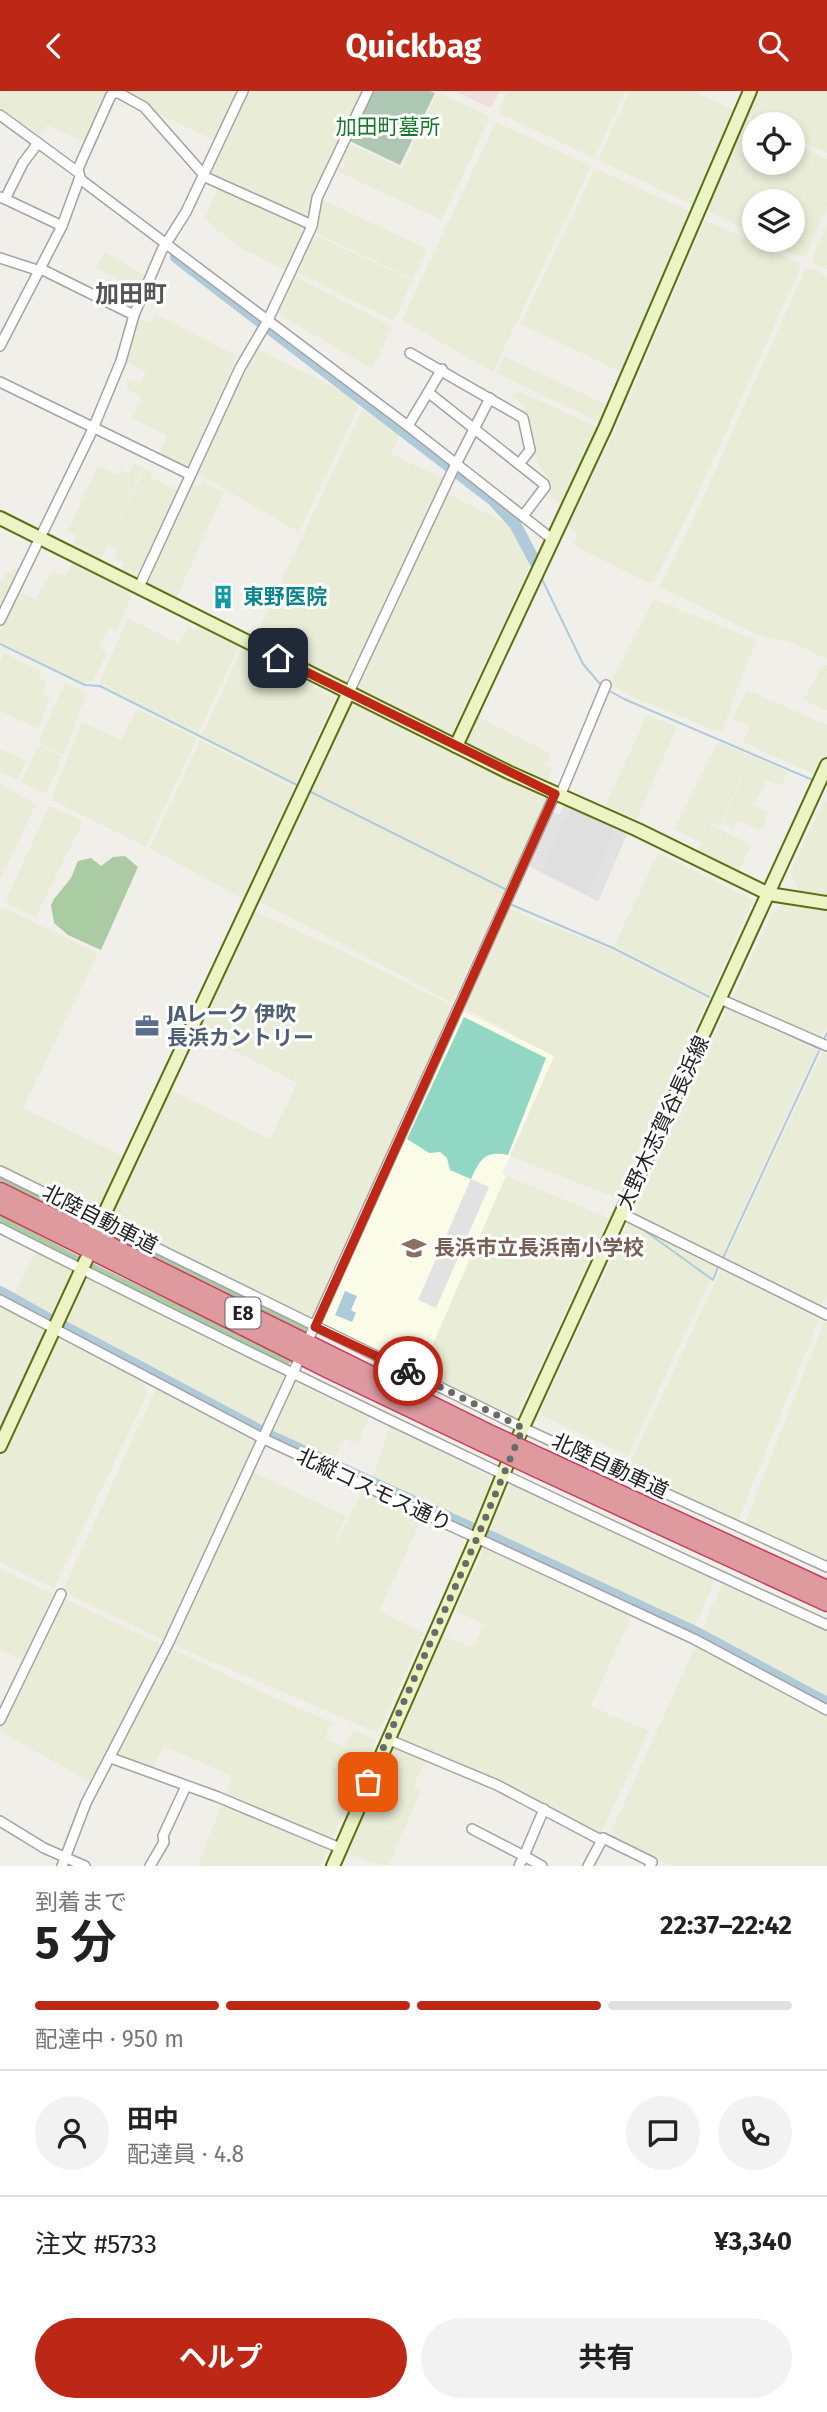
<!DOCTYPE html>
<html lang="ja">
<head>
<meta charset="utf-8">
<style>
	:root { --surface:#fff; --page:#f2f2f2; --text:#222; --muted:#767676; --line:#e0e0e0; --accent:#bd2716 }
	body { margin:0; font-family:"Fira Sans","Noto Sans JP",sans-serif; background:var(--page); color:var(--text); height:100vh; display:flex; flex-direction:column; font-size:26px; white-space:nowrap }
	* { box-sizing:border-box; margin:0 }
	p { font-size:23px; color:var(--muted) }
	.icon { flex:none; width:38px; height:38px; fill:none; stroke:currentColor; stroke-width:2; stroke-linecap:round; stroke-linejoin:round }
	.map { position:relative; height:1775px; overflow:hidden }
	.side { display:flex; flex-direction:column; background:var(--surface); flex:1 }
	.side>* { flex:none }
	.fabs { position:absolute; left:742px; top:21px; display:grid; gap:14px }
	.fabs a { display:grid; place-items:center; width:63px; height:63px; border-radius:50%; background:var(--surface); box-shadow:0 4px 10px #0003; font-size:35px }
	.pin { position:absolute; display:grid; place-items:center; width:60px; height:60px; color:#fff; margin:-30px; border-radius:14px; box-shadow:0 4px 10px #0006 }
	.courier { position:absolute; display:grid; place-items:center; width:70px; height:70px; margin:-35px; border:5px solid #bd2716; border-radius:50%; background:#fff; color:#222; box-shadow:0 2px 9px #0007 }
	.headline em { font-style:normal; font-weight:700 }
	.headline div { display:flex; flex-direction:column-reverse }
	.headline { display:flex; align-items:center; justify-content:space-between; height:119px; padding:0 35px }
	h1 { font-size:46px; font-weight:700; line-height:52px }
	.bar { display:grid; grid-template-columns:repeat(4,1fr); gap:10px 7px; align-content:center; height:84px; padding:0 35px }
	.bar i { height:9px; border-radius:5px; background:var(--line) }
	.bar .selected { background:var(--accent) }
	.bar p { grid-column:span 4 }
	.line { display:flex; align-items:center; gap:18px; padding:0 35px; border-top:2px solid var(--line) }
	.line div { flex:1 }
	.round { display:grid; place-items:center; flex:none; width:74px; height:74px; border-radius:37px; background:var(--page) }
	.cta { display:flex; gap:14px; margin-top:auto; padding:14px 35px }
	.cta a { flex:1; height:80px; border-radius:42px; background:var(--accent); color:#fff; font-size:28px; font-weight:700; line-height:80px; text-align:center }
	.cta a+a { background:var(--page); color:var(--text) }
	header { display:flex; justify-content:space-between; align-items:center; height:91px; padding:0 35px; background:var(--accent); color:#fff; font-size:32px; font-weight:700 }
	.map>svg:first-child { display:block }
</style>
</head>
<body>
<header><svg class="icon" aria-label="back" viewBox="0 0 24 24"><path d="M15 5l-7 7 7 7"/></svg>Quickbag<svg class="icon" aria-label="search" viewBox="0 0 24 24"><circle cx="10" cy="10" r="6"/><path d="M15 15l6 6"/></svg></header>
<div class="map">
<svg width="827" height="1775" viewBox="0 0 827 1775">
	<rect width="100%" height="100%" fill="#f1efea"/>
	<!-- residential -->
	<polygon fill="#e0dfdf" points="566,711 629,738 598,810 527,774 549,720 559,724"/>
	<!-- commercial -->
	<polygon fill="#efdedb" points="455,0 500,0 490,17"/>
	<!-- education -->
	<polygon fill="#fafce7" points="462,920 554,965 502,1083 506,1085 420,1283 323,1234 320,1230"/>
	<!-- farmland -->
	<g fill="#e9edd7">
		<polygon points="3,0 110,0 88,53 47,34 40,45 0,16 0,4"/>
		<polygon points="121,0 240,0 217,50 153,21"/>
		<polygon points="248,0 363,0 312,108 308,128 210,82"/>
		<polygon points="508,0 626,0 594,67 502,24 499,18"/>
		<polygon points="630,0 694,0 735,20 696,114 693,114 598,69"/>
		<polygon points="759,0 827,0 827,62 793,46 793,33 765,33 747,25"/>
		<polygon points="437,1 489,25 489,28 455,101 418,84 454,102 441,129 335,79 337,75 343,77 345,73 339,70 348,52 402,77"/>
		<polygon points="746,28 757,33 754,33 754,72 793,72 793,51 827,69 827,116 806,164 801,166 767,149 793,149 793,110 754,110 754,143 708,120 707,116"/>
		<polygon points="496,31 591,75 493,281 402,229"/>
		<polygon points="595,77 691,121 692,125 623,282 521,233"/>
		<polygon points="219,95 237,103 220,142 205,126"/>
		<polygon points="238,103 307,135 288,180 240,157 221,141"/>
		<polygon points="321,108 427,158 413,188 316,142 320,132 316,129"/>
		<polygon points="705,129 798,172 800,178 690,420 654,491 649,492 573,454 578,442 568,435 611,348"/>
		<polygon points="827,134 827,178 813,171 812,167"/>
		<polygon points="315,144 412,189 394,230 298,181"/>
		<polygon points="105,161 146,185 135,216 129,218 108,208 117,188 96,177"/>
		<polygon points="810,177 827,185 827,568 788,550 760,545 662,497 660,495 693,429 805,179"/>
		<polygon points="292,184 392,236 372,278 275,221"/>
		<polygon points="155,223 237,265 188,378 158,366 167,345 132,327 142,306 126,297 130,288 141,292 146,281 125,270 139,228 151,232"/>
		<polygon points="254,257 349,303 358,317 299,441 195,381"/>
		<polygon points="504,265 609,315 602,332 496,282"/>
		<polygon points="518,300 599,337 562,415 549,403 552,395 533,363 522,313 513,306"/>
		<polygon points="364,315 400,343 391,363 445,388 347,596 254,549"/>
		<polygon points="134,372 143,376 100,471 71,458 77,445 68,440 98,375 117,384 120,379 129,383"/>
		<polygon points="144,378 153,382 151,387 180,400 138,490 120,482 124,472 114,468 118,460 108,455"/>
		<polygon points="193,386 197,388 194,394 200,397 203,390 224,401 175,510 144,494"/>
		<polygon points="446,402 511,434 528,469 529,477 450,647 354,599"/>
		<polygon points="74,468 134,498 117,540 109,537 99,557 107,562 93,590 85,592 0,551 0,542 19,501 36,508 52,479 66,485"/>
		<polygon points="14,476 20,479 0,522 0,492 7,481 10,482"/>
		<polygon points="654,508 756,549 721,642 631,605 610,593"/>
		<polygon points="128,527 179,553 188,537 195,540 198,534 239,555 198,643 99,592"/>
		<polygon points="243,555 335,607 294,696 202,644"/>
		<polygon points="4,562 41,580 38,586 47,590 42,603 50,607 38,638 0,620 0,571"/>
		<polygon points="823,573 827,574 827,620 804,609"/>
		<polygon points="65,592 87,602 63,664 38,652"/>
		<polygon points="747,599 827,634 827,662 817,685 743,651 750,635 732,628"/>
		<polygon points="349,610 547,709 452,912 362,863 258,810"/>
		<polygon points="137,618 197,647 146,756 53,709 52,705 82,631 121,649"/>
		<polygon points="474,624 551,663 546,674 553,677 546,693 469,657 470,654 464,649"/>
		<polygon points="647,624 677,636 634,734 603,720"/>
		<polygon points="200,649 294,697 243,808 150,757"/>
		<polygon points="718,651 751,665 720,735 711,731 710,734 746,751 750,756 738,783 697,763 702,752 674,738"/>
		<polygon points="39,654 62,666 46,703 21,691"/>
		<polygon points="0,658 26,670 17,689 0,681"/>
		<polygon points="752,665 788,681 781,695 766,689 754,714 769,721 761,740 737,729 732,738 723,731"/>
		<polygon points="0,693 36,713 0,789"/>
		<polygon points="824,710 827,712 827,808 807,805 797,796 790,781"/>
		<polygon points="49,715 83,730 36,826 5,811"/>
		<polygon points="658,762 753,809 710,905 614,855"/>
		<polygon points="784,813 827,819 827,935 820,949 731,909 773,822"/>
		<polygon points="2,816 98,862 23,1017 125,1066 97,1126 0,1077 0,820"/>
		<polygon points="248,817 357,867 455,916 321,1212 310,1227 111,1128 164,996 270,1048 297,992 191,938"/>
		<polygon points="507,817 612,859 708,908 616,1107 510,1065 554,965 464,917"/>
		<polygon points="726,918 817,959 721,1166 634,1122"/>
		<polygon points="822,961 827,963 827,1203 821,1217 725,1168"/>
		<polygon points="506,1085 609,1127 515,1328 420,1283"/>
		<polygon points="629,1131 717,1174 628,1365 539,1323"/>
		<polygon points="36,1160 72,1178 71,1188 54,1223 14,1203"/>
		<polygon points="722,1177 820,1226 738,1430 627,1379"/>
		<polygon points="85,1186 286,1286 264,1336 65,1230"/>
		<polygon points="0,1213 44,1239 0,1333"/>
		<polygon points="827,1229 827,1472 749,1437 745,1432 824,1231"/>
		<polygon points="58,1247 143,1291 147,1303 54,1497 0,1471 0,1368"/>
		<polygon points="293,1291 369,1326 357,1353 344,1348 334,1369 271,1340"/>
		<polygon points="156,1298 257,1351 166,1548 163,1549 69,1503 64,1497"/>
		<polygon points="390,1335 487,1384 491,1391 473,1433 373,1385"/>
		<polygon points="251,1380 346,1425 327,1471 363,1399 423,1426 379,1520 424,1542 378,1642 174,1554 172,1550"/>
		<polygon points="510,1394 715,1489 695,1535 489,1442"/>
		<polygon points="485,1456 632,1524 591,1615 649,1640 601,1742 598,1743 497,1689 399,1647 443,1545 473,1557 484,1533 455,1520"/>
		<polygon points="0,1478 52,1502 52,1506 22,1569 0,1558"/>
		<polygon points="722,1493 827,1539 827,1606 701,1541"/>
		<polygon points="65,1508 160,1553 162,1557 92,1692 0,1640 0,1633 60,1510"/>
		<polygon points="696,1554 827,1626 827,1775 670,1775 613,1747 610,1743"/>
		<polygon points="174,1559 264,1602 333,1632 325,1647 344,1656 353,1639 376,1649 331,1749 225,1707 232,1685 164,1655 152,1678 123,1667 118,1662 166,1564"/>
		<polygon points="394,1654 427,1667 413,1696 421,1700 388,1775 383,1775 348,1763"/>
		<polygon points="223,1711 329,1756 320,1775 197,1775"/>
	</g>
	<!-- forest -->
	<g fill="#abcba3">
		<polygon points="125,765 138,776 101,859 68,844 54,832 51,814 54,808 71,787 78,770 91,767 101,775 113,766"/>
		<polygon points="0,1079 96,1132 95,1139 0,1090"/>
		<polygon points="0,1124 82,1167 75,1171 0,1133"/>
		<polygon points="108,1137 307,1234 305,1244 105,1143"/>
		<polygon points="90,1171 292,1269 286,1277 92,1180"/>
	</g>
	<!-- cemetery -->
	<polygon fill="#adc7b4" points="374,0 430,0 435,2 400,74 350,50"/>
	<!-- pitch -->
	<path fill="#91d7c3" d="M464,926l82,41 -38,97c-24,-5 -28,5 -37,24l-21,-9 -3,-12 -7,-6 -11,1 -22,-14z"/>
	<!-- parking -->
	<g fill="#e2e2e2">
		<polygon points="566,711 574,715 567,729 565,728 542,780 528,774 550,721 559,725"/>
		<polygon points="617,734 628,738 598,808 587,803"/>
		<polygon points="471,1088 489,1096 436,1217 418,1209"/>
	</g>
	<!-- water -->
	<polygon fill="#afcbd9" points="345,1200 357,1205 351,1219 356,1222 352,1231 335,1224"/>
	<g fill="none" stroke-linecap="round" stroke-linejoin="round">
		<!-- stream -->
		<g stroke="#afcbd9" stroke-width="2">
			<polyline points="600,363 611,339"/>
			<polyline points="541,486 583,573 601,594"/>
			<polyline points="0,553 85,594 100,595 297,694"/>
			<polyline points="608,599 624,608 815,690"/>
			<polyline points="307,699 507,799"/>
			<polyline points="512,814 613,857 709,906"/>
			<polyline points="781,940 818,957"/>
			<polyline points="824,948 827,942"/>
			<polyline points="822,958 827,960"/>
			<polyline points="641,1137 713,1189 718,1176"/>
			<polyline points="723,1167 819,960"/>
			<polyline points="0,1337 47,1236"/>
		</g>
		<!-- river -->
		<g stroke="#afcbd9" stroke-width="12">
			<polyline points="176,166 493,409 515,433 535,471"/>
			<polyline points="0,1201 54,1231"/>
			<polyline points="61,1234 268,1344 471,1437"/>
			<polyline points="489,1445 699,1543 827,1612"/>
		</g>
		<!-- street casing -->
		<g stroke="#a3a3a3" stroke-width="12">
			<g id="street">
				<polyline points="0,24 79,82 80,86 62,135 0,255"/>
				<polyline points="77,80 111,4 117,1 144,16 204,84"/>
				<polyline points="203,85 312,134"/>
				<polyline points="80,88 408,335 552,448"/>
				<polyline points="0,106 5,108 23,72 38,52"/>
				<polyline points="5,108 62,135"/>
				<polyline points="0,167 40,180"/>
				<polyline points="41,178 134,224"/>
				<polyline points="410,262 523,327 530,359 519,373"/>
				<polyline points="0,291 189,383"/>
				<polyline points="429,302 544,393 545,396 523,425"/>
				<polyline points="408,335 442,278"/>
				<polyline points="139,496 240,277 267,231 291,180 312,135 317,107 368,0"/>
				<polyline points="0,529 92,340 121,270 134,224 162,159 186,121 243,0"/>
				<polyline points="348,603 452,381 490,307"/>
				<polyline points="560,705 606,594"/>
				<polyline points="720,908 827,955"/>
				<polyline points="0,1080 525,1338 827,1476"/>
				<polyline points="621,1122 827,1224"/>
				<path d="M0,1137c273,138 549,270 827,397"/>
				<polyline points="0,1209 264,1348 694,1548 827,1619"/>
				<polyline points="309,1247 555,703"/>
				<polyline points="0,1629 61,1503"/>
				<polyline points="387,1648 497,1694 599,1748 603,1747 652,1771 650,1775"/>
				<polyline points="111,1667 218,1706 340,1757"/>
				<polyline points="0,1730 44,1757 85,1775"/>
				<polyline points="472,1738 524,1765 544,1718"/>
				<polyline points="62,1775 86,1712 168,1553 298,1271"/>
				<polyline points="150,1775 164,1751 163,1745 186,1695"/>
				<polyline points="519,1775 524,1765 542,1775"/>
				<polyline points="588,1775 603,1747"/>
			</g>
		</g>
		<!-- secondary casing -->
		<g stroke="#5c7012" stroke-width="16">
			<g id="secondary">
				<polyline points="0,427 508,681 638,739 769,803 827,812"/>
				<polyline points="456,655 605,337 750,0"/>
				<polyline points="95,1143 348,603"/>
				<polyline points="0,1355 86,1169"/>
				<polyline points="333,1775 477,1447 518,1347 827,674"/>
			</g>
		</g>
		<!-- highway casing -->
		<g stroke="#c93c5e" stroke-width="19">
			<g id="highway">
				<polyline points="0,1100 487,1341"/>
				<polyline points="0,1114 327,1278 482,1352"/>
				<polyline points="543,1367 827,1498"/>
				<polyline points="537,1378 827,1512"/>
			</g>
		</g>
		<!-- street -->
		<use href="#street" stroke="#fff" stroke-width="9"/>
		<!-- secondary -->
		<use href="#secondary" stroke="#ecf4c5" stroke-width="12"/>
		<!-- highway -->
		<use href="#highway" stroke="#df9aa0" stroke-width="16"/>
		<!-- highway-bridge casing -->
		<g stroke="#c93c5e" stroke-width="19" stroke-linecap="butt">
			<g id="highway-bridge">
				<polyline points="487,1341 543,1367"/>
				<polyline points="482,1352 537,1378"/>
			</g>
		</g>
		<!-- highway-bridge -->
		<use href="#highway-bridge" stroke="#df9aa0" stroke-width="16"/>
	</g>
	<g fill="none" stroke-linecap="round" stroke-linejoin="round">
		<!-- done -->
		<polyline stroke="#6a6a68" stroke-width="7" stroke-dasharray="0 12.6" points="368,1691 477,1447 523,1337 408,1280"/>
		<!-- route -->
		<polyline stroke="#bd2716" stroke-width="9" points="278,567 555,703 315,1236 408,1280"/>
	</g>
	<!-- icons -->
	<defs>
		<g id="building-bare" transform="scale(1.89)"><path d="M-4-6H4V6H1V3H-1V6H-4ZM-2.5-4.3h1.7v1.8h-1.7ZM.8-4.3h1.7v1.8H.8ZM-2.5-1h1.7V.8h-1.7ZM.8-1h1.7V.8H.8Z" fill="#0f9aa8" stroke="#fff" stroke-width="2.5" paint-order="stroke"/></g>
		<g id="office-bare" transform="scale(1.89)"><path d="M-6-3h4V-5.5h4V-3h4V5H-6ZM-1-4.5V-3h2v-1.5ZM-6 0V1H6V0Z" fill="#5c6f8a" stroke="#fff" stroke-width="2.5" paint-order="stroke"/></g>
		<g id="school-bare" transform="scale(1.89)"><path d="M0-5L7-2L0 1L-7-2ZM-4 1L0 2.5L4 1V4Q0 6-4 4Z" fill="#8d6e63" stroke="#fff" stroke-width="2.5" paint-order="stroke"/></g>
	</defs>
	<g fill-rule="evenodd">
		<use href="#building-bare" x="223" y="506"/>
		<use href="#office-bare" x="147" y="935"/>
		<use href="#school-bare" x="414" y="1157"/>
	</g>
	<g text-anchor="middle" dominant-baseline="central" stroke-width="6" stroke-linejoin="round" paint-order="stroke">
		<!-- shield labels -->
		<rect fill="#fff" stroke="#646464" stroke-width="2" x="225.5" y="1206.5" width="35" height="31" rx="5"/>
		<g font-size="19" font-weight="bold" fill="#222">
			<text x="243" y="1222">E8</text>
		</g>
		<!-- park labels -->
		<g font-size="21" fill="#18772a" stroke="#fff">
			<text x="388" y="36">加田町墓所</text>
		</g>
		<!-- culture labels -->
		<g font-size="21" font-weight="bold" fill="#0d838f" stroke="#fff" text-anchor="start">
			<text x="243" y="506">東野医院</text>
		</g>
		<!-- service labels -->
		<g font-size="21" font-weight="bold" fill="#4e5e75" stroke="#fff" text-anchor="start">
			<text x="167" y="923">JAレーク 伊吹<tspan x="167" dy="24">長浜カントリー</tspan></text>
		</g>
		<!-- street labels -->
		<g font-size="21" fill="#222" stroke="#fff">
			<text transform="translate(663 1032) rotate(-65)">大野木志賀谷長浜線</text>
			<text transform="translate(100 1128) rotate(27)">北陸自動車道</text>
			<text transform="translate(610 1375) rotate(25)">北陸自動車道</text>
			<text transform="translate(374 1399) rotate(25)">北縦コスモス通り</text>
		</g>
		<!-- education labels -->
		<g font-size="21" font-weight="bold" fill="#785e54" stroke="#fff" text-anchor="start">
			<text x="434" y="1157">長浜市立長浜南小学校</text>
		</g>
		<!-- quarter labels -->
		<g font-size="24" font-weight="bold" fill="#555" stroke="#fff">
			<text x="131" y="203">加田町</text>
		</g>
	</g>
</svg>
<div class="fabs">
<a><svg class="icon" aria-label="locate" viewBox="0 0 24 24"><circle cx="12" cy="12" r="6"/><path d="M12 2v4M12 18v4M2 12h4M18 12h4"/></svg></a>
<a><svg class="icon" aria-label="layers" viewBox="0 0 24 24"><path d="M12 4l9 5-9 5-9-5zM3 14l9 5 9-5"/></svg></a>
</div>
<div class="pin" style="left:368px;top:1691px;background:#ea580c"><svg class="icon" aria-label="bag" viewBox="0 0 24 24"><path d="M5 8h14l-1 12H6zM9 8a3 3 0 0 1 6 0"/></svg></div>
<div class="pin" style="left:278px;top:567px;background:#1f2937"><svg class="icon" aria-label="home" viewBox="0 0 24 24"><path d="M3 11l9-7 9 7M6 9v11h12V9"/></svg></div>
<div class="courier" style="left:408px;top:1280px"><svg class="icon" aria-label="bike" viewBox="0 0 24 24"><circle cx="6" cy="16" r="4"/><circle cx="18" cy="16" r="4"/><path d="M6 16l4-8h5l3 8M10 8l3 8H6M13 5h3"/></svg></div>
</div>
<section class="side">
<div class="headline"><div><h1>5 分</h1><p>到着まで</p></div><em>22:37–22:42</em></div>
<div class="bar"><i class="selected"></i><i class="selected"></i><i class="selected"></i><i></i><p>配達中 · 950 m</p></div>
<div class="line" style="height:126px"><a class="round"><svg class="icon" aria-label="person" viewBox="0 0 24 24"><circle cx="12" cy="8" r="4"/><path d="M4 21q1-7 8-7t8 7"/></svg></a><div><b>田中</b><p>配達員 · 4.8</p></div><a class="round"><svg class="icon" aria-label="chat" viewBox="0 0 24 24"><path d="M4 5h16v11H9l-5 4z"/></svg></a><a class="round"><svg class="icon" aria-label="phone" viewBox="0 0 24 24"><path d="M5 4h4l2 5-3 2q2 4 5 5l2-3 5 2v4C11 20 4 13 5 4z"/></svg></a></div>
<div class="line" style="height:91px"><div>注文 #5733</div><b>¥3,340</b></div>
<div class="cta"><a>ヘルプ</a><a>共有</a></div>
</section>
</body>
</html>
